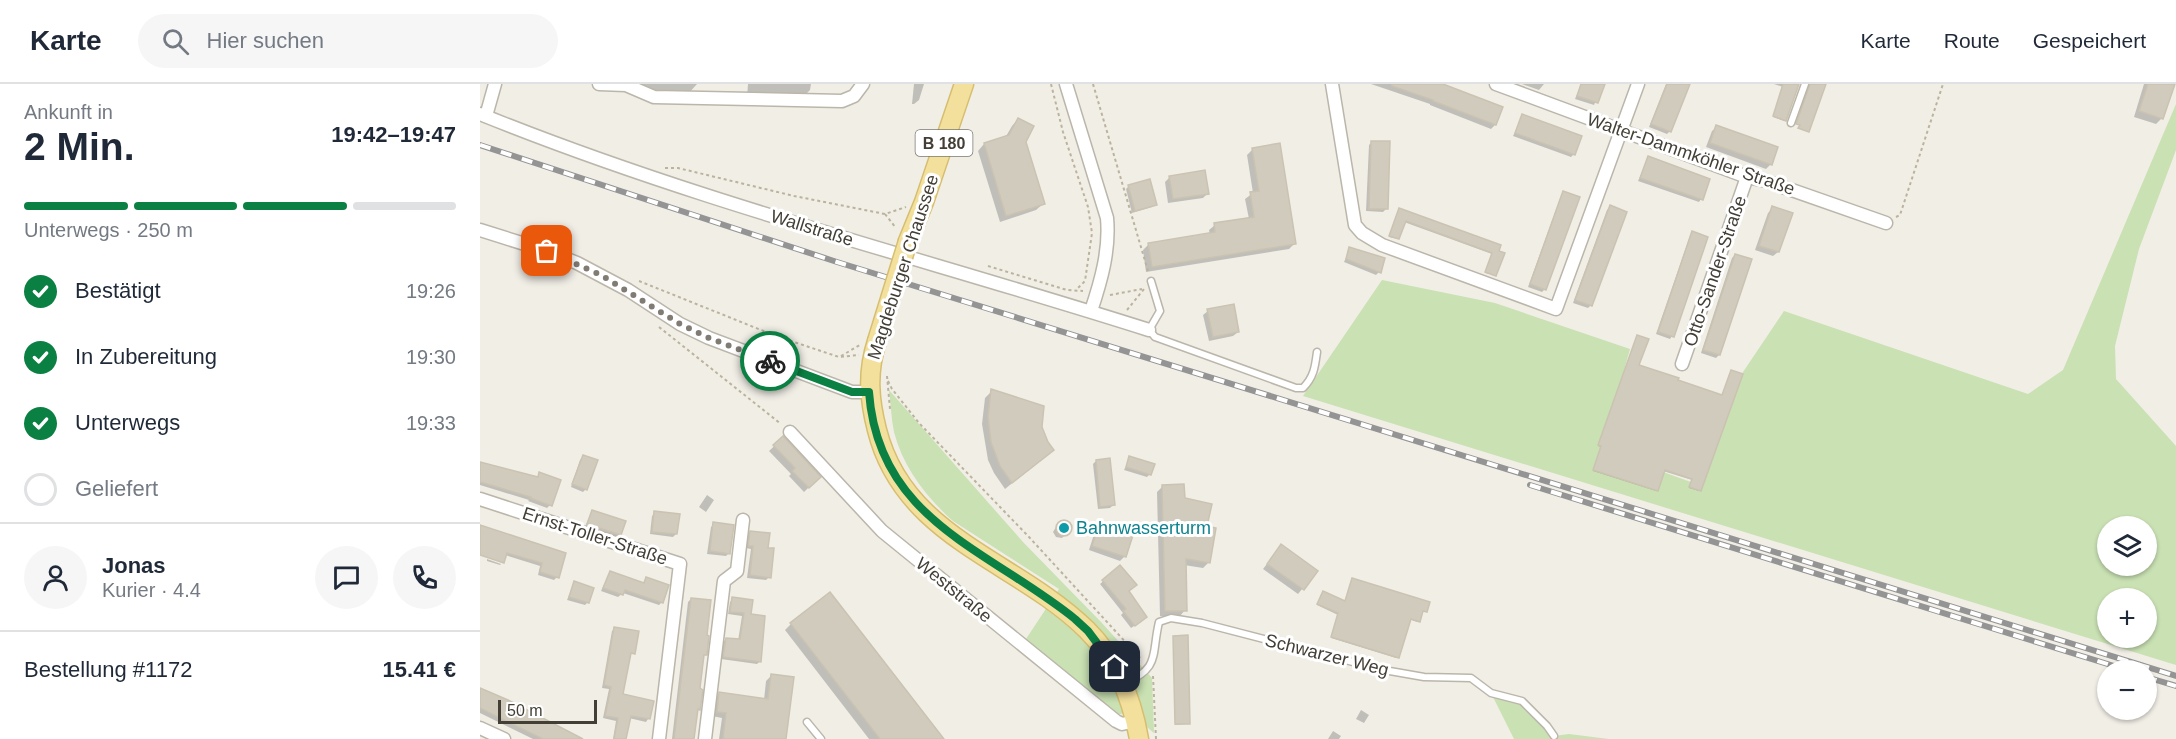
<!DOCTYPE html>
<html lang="de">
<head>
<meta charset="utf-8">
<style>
	:root { --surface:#fff; --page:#f6f6f7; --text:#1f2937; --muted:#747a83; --line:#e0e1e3; --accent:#0b8043 }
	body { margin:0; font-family:Helvetica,sans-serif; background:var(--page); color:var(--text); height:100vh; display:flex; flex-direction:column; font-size:22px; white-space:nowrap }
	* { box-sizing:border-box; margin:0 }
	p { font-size:20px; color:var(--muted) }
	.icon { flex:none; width:33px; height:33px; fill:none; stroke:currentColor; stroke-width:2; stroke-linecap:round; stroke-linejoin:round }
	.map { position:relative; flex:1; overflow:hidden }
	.drawer { display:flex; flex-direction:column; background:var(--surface); width:480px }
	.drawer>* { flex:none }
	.buttons { position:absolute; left:1617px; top:432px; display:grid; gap:12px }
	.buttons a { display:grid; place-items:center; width:60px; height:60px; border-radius:50%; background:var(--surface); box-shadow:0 2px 4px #0004; font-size:30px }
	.scale { position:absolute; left:18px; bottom:15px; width:99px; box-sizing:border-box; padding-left:6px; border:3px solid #433f36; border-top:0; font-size:16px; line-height:21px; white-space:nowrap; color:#433f36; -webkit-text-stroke:4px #fff; paint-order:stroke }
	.pin { position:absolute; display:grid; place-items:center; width:51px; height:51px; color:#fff; margin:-26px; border-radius:12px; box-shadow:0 3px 9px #0006 }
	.courier { position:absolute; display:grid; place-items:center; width:60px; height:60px; margin:-30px; border:4px solid #0b8043; border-radius:50%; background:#fff; color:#222; box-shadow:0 2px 8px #0007 }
	.summary em { font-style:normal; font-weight:800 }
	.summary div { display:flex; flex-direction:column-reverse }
	.summary { display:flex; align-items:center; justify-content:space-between; height:102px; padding:0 24px }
	h1 { font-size:39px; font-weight:800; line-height:45px }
	.bar { display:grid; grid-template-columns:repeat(4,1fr); gap:9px 6px; align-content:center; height:72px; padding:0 24px }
	.bar i { height:8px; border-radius:4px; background:var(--line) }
	.bar .current { background:var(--accent) }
	.bar p { grid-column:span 4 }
	.line { display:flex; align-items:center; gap:15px; padding:0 24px; border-top:2px solid var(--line) }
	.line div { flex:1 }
	.round { display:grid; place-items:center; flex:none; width:63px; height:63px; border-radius:32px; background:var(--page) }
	ol { padding:0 24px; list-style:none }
	li { display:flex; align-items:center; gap:18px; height:66px }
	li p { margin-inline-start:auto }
	li .icon { padding:6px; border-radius:50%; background:var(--accent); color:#fff; stroke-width:4 }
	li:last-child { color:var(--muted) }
	li i { width:33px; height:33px; border:3px solid var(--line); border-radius:50% }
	header { display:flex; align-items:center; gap:36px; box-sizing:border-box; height:84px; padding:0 30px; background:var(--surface); border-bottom:2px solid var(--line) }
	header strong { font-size:28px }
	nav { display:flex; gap:33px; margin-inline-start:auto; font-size:21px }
	.search { width:420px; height:54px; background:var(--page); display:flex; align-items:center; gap:15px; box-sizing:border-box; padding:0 21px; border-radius:33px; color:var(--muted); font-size:22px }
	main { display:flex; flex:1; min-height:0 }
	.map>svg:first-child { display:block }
</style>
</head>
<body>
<header>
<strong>Karte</strong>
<div class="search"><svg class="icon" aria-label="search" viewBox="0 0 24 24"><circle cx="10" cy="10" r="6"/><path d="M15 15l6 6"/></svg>Hier suchen</div>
<nav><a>Karte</a><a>Route</a><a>Gespeichert</a></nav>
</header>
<main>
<section class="drawer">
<div class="summary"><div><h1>2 Min.</h1><p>Ankunft in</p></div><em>19:42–19:47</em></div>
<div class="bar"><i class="current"></i><i class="current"></i><i class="current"></i><i></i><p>Unterwegs · 250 m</p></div>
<ol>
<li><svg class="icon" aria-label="check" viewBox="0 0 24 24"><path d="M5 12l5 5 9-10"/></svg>Bestätigt<p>19:26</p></li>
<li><svg class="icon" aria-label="check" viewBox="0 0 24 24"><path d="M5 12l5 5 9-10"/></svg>In Zubereitung<p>19:30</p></li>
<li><svg class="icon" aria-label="check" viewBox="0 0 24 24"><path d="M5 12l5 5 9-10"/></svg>Unterwegs<p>19:33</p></li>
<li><i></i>Geliefert</li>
</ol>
<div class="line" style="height:108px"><a class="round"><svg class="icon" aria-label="person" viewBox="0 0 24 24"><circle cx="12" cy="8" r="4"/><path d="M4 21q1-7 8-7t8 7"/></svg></a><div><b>Jonas</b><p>Kurier · 4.4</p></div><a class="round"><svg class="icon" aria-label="chat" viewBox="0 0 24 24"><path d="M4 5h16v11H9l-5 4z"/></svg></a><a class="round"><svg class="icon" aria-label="phone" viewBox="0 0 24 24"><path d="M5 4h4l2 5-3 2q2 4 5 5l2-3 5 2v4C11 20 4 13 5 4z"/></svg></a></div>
<div class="line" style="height:78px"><div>Bestellung #1172</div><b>15.41 €</b></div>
</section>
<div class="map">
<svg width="1696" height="655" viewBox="0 0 1696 655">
	<rect width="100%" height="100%" fill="#f1eee6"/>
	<!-- green -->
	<g fill="#c9e1b3" fill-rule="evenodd">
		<path d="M1696,20v46l-37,99 -24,97 1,33 60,67v219l-873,-269 79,-116 113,23 135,46 -28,101 100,36 39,-111 43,-64 244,83 35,-24zM1628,442h38v40h-38zM1628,514h38v40h-38z"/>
		<path d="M409,306l134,152 78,80 51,56 2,55 -25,-21 -13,3 -90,-76 33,-50 -106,-68c-27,-24 -50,-54 -59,-89 -3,-14 -3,-28 -5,-42z"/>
		<polygon points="1011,609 1042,617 1074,652 1089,650 1129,655 1034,655"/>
	</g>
	<!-- shadow -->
	<g fill="#0003">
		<polygon points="151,0 217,0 208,10 150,7"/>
		<polygon points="268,0 331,0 330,6 321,15 267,13"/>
		<polygon points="434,0 444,0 439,16 434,20 432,20"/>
		<polygon points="891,0 959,0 1015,41 1011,45 950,21 950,20"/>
		<polygon points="1042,0 1064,0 1059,6"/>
		<polygon points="1101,0 1123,0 1114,21 1095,15"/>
		<polygon points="1186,0 1208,0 1190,47 1187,50 1169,43"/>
		<polygon points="1294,0 1318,0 1304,37 1293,33 1303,3"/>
		<polygon points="1664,0 1693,0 1682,34 1676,40 1654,33"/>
		<polygon points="1043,32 1094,70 1091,73 1033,52"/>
		<polygon points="538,35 563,120 556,126 520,138 498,67 504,60 525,54 532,42"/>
		<polygon points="1237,43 1291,80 1286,85 1226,63 1232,47"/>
		<polygon points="892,58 906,125 903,128 886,127 889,61"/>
		<polygon points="773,65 814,160 809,165 666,188 663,166 669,160 730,151 729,146 735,141 769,135 765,115 773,109 767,71"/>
		<polygon points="1169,74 1221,115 1219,118 1158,97"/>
		<polygon points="690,93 728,109 723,114 688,119 685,98"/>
		<polygon points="649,102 675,120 672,123 652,129 646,105"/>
		<polygon points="1084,109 1065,205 1062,208 1048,203 1081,112"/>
		<polygon points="1130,123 1111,221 1108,224 1093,219 1127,126"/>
		<polygon points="1293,124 1298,168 1293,172 1275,166 1288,129"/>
		<polygon points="918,127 1020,162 1015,191 1005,189 1012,170 924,138 918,155 909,153"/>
		<polygon points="1212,149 1192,252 1190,255 1176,250 1210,152"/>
		<polygon points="870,165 899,188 896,191 864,178"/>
		<polygon points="1255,171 1239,271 1236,274 1221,269 1252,174"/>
		<polygon points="728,227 758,248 753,252 729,257 723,231"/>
		<polygon points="1157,254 1158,282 1219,407 1209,404 1212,396 1183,387 1176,407 1113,387 1121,363 1118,362"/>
		<polygon points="512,307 561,343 566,372 525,405 514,389 508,376 502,340 505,314"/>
		<polygon points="303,354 339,393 324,408 309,392 311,390 289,367"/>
		<polygon points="103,373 106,405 103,408 91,403 100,376"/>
		<polygon points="650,374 670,390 667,393 644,386"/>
		<polygon points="616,377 633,421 630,424 618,425 613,380"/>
		<polygon points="0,379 57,393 59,390 70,421 67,424 48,417 49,416 0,401"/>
		<polygon points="683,402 703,415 726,444 728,479 723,484 704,481 705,526 700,532 680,532 677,408"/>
		<polygon points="227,411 234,416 226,428 219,423"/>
		<polygon points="112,427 140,451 137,454 105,443"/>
		<polygon points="175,429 196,450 193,453 170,450 172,432"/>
		<polygon points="582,438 587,439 590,446 582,454 576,453 573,448 576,443"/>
		<polygon points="621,439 645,472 640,477 609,466 616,444"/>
		<polygon points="234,440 249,469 246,472 227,470 231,443"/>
		<polygon points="0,442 84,470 77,493 74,496 58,491 60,482 25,471 0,470"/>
		<polygon points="271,448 287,465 289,493 286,496 267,494 271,465 266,464 268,451"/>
		<polygon points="801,462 836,488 818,510 783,485"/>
		<polygon points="7,475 21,480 20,481 7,477"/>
		<polygon points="640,483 647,507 663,536 651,544 641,531 643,529 620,500"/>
		<polygon points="130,488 162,500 166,495 182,518 179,521 143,509 138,513 121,507"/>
		<polygon points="872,496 946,528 941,528 937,538 929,535 916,574 851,554 858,531 837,521 843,510 865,519"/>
		<polygon points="94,499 108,518 105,521 87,516"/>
		<polygon points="211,515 225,570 223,573 219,604 219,625 216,628 213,655 192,655 208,518"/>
		<polygon points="253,515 269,531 280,577 277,580 241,575 243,558 246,555 258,557 262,532 248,530 250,518"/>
		<polygon points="311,540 462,655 389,655 305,546"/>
		<polygon points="135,545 154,569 149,571 141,612 168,635 166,638 149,634 145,655 133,655 136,637 123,634 129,605 122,604 132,547"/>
		<polygon points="694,553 709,639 707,640 695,641"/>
		<polygon points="291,592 304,655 239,655 242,634 232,632 234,615 239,610 284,616 286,597"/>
		<polygon points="0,606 98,655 53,655 0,629"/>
		<polygon points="881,626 889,631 884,639 876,635"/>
		<polygon points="853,647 861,652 859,655 848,655"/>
	</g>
	<!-- building -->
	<g fill="#d1cbbd" stroke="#cbc3b1" stroke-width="1.5">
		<polygon points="912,0 963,0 1023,23 1016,41 953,17 953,16 912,2"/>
		<polygon points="1101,0 1125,0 1118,19 1097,12"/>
		<polygon points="1187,0 1210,0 1191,48 1171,40"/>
		<polygon points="1303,0 1319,0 1306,37 1293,32"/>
		<polygon points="1330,0 1346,0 1329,48 1318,44 1320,41 1316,40"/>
		<polygon points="1668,0 1695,0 1683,35 1659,27"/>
		<polygon points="1042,30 1102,52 1095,71 1035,49"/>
		<polygon points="538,34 554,42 546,58 565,120 526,132 504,59 529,51"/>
		<polygon points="1236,41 1298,63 1292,81 1230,59"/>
		<polygon points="891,57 910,57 908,125 889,125"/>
		<polygon points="800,59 816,160 672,183 668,159 735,148 734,139 774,133 770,108 779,107 772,64"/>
		<polygon points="1168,72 1230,95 1223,116 1160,94"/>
		<polygon points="725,86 729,110 693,115 689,92"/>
		<polygon points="670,95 677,121 655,127 648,101"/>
		<polygon points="1083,107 1100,113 1066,206 1050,200"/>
		<polygon points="1130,121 1147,128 1112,222 1095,216"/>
		<polygon points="1292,122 1313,129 1299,168 1279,162"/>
		<polygon points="919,124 1021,161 1019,167 1025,169 1016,192 1005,188 1012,169 926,137 919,155 909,152"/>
		<polygon points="1212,147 1228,153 1194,253 1178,248"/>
		<polygon points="869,163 905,174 901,189 866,175"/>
		<polygon points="1255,170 1272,175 1240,271 1223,266"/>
		<polygon points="754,220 759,248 733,253 727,225"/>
		<polygon points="1157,251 1169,255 1159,281 1199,294 1198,296 1242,311 1251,286 1263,290 1221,407 1209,403 1212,395 1185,386 1178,407 1113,386 1121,362 1118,361"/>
		<polygon points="511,305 564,322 562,343 568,358 574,366 532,399 520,382 511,358 508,333"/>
		<polygon points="303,352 341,393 329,404 312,387 315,384 293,361"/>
		<polygon points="103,371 118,376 107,406 92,400"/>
		<polygon points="649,372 675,380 671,391 646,383"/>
		<polygon points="630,374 635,421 620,423 616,376"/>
		<polygon points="0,378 58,393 59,388 81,396 72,422 50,414 51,413 0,398"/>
		<polygon points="704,400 705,414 732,420 727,442 736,444 730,479 706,475 707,527 685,527 682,401"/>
		<polygon points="112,426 146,437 141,451 107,440"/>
		<polygon points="174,427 200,430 197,450 172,448"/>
		<circle cx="584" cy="444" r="8"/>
		<polygon points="620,437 654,448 646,473 612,462"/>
		<polygon points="233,438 254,441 250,470 230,467"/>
		<polygon points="0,441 86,469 79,494 60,488 62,479 27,469 24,479 0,471"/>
		<polygon points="270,447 290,449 288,464 294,464 291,494 270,491 273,462 268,462"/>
		<polygon points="801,460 838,487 824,506 787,480"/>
		<polygon points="640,481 657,501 649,507 667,533 655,542 643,527 646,525 622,496"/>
		<polygon points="130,487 164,499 166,493 189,501 183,519 145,506 143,511 123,504"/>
		<polygon points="872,494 950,518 947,528 943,527 940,538 931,535 919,574 851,553 858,529 837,520 843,507 865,517"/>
		<polygon points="94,497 114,504 109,519 89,513"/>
		<polygon points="350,508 464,655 400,655 310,539"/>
		<polygon points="252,513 273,516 271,530 285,532 281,578 243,573 246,554 260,555 264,529 250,528"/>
		<polygon points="211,514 231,516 227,551 229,552 227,571 224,571 220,604 223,606 220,626 218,625 214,655 194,655"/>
		<polygon points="134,543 159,547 155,570 151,569 143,610 174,617 170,635 151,632 146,655 134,655 138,634 125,632 131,603 124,601"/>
		<polygon points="708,551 710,640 695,640 693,552"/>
		<polygon points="291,590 314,593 306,655 243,655 246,629 237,628 239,608 288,615"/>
		<polygon points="0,604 28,616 103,655 63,655 0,624"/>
	</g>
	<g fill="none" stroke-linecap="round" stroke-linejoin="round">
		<!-- service casing -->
		<g stroke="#bbb6aa" stroke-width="9">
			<g id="service">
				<polyline points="1311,39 1325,0"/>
				<path d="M671,197l9,30 -11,19 6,7 141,51h7c11,-11 12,-21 14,-36"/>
				<path d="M644,600c37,-17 27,-28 35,-62l12,-4 31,5 182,47 40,7 47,1 20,15 31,8 25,25 7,10"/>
				<polyline points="327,638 341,655"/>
			</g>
		</g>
		<!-- minor casing -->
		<g stroke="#bbb6aa" stroke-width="15">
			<g id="minor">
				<polyline points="119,0 146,1 174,13 362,17 374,12 383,0"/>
				<path d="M586,0l41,134c3,32 -6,63 -16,93"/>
				<polyline points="852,0 875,141 882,149 902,161 1076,225 1158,0"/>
				<polyline points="1016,0 1267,93 1286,97 1406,139"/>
				<path d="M0,30c217,88 446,145 669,216"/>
				<polyline points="6,32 15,0"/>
				<polyline points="0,146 67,167 97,179 148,206 200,240 229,254 372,308 389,308"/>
				<polyline points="1202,280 1267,93"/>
				<polyline points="310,348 402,447 636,637 642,640 656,637"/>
				<polyline points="0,415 200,480 179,655"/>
				<polyline points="0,644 24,655"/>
				<polyline points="225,655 244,497 257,487 263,436"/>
			</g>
		</g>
		<!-- primary casing -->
		<g stroke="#d6be6f" stroke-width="21">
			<g id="primary">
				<polyline points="428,157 444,118 484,0"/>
				<path d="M397,257c-10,31 -8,58 0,89 27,108 139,130 210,200 29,29 45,69 52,109"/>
			</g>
		</g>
		<!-- path -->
		<g stroke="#bbb39d" stroke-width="2" stroke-dasharray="3 3" stroke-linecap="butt">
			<polyline points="571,0 583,48 608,123 612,149 605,197 598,204"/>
			<polyline points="613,0 668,187"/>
			<polyline points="185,84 198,84 314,112 405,130 426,123"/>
			<polyline points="405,130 416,144"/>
			<polyline points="1416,133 1420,131 1463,0"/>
			<polyline points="508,182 587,206 603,207"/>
			<polyline points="159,197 296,252 359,273 379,271"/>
			<polyline points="630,211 662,205"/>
			<polyline points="647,226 664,205"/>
			<polyline points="179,243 301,340"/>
			<polyline points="361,272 380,261"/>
			<polyline points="407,292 410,325"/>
			<polyline points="408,297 412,305 439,339 549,453 661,575"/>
			<polyline points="673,592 676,655"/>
		</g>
		<!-- service -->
		<use href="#service" stroke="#fff" stroke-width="6"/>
		<!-- minor -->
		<use href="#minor" stroke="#fff" stroke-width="12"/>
		<!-- primary -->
		<use href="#primary" stroke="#f3e09d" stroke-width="18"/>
		<!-- rail casing -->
		<g stroke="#949494" stroke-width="6">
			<g id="rail">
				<polyline points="0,61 357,178 1696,592"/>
				<polyline points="1050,401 1647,586"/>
				<polyline points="1666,593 1696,602"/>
			</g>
		</g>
		<!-- rail -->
		<use href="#rail" stroke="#fff" stroke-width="4" stroke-dasharray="11" stroke-linecap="butt"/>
		<!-- primary-bridge casing -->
		<g stroke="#d6be6f" stroke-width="21" stroke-linecap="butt">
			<polyline id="primary-bridge" points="397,257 428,157"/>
		</g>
		<!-- primary-bridge -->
		<use href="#primary-bridge" stroke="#f3e09d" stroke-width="18"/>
	</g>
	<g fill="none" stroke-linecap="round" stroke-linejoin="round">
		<!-- done -->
		<polyline stroke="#807c74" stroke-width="6" stroke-dasharray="0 10.8" points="67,167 121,191 200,240 229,254 290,277"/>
		<!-- route -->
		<path stroke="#0b8043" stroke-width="8" d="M290,277l82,31h17c9,129 121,158 206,227l13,12 27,36"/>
	</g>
	<!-- markers -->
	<circle fill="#0f9aa8" stroke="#fff" stroke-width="2" cx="584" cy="444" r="6"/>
	<g text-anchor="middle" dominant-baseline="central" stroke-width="6" stroke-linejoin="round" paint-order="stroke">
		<!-- shield labels -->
		<rect fill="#fff" stroke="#7b7972" stroke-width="1.5" x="435.5" y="46" width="57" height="26" rx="4.5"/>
		<g font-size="16" font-weight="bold" fill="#433f36">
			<text x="464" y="59">B 180</text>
		</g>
		<!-- street labels -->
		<g font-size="18" fill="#433f36" stroke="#fff">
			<text transform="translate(1211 70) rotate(19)">Walter-Dammköhler Straße</text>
			<text transform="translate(332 144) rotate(17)">Wallstraße</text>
			<text transform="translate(423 183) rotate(-72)">Magdeburger Chaussee</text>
			<text transform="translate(1235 187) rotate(-71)">Otto-Sander-Straße</text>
			<text transform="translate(115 452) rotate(18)">Ernst-Toller-Straße</text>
			<text transform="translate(474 506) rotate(39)">Weststraße</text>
			<text transform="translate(847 571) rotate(14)">Schwarzer Weg</text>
		</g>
		<!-- culture labels -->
		<g font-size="18" fill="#0d838f" stroke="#fff" text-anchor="start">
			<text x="596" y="444">Bahnwasserturm</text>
		</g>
	</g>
</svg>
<div class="buttons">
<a><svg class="icon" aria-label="layers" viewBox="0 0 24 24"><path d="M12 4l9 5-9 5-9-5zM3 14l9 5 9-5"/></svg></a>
<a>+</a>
<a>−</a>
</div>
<div class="scale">50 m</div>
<div class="pin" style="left:67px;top:167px;background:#ea580c"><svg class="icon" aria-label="bag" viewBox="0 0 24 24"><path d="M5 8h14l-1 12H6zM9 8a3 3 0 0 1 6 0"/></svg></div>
<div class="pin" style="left:635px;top:583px;background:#1f2937"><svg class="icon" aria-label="home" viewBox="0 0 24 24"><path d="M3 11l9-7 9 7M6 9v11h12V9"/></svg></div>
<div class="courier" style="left:290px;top:277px"><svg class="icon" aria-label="bike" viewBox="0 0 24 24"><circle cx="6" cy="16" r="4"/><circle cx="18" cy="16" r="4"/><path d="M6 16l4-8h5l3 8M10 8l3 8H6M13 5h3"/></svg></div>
</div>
</main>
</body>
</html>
